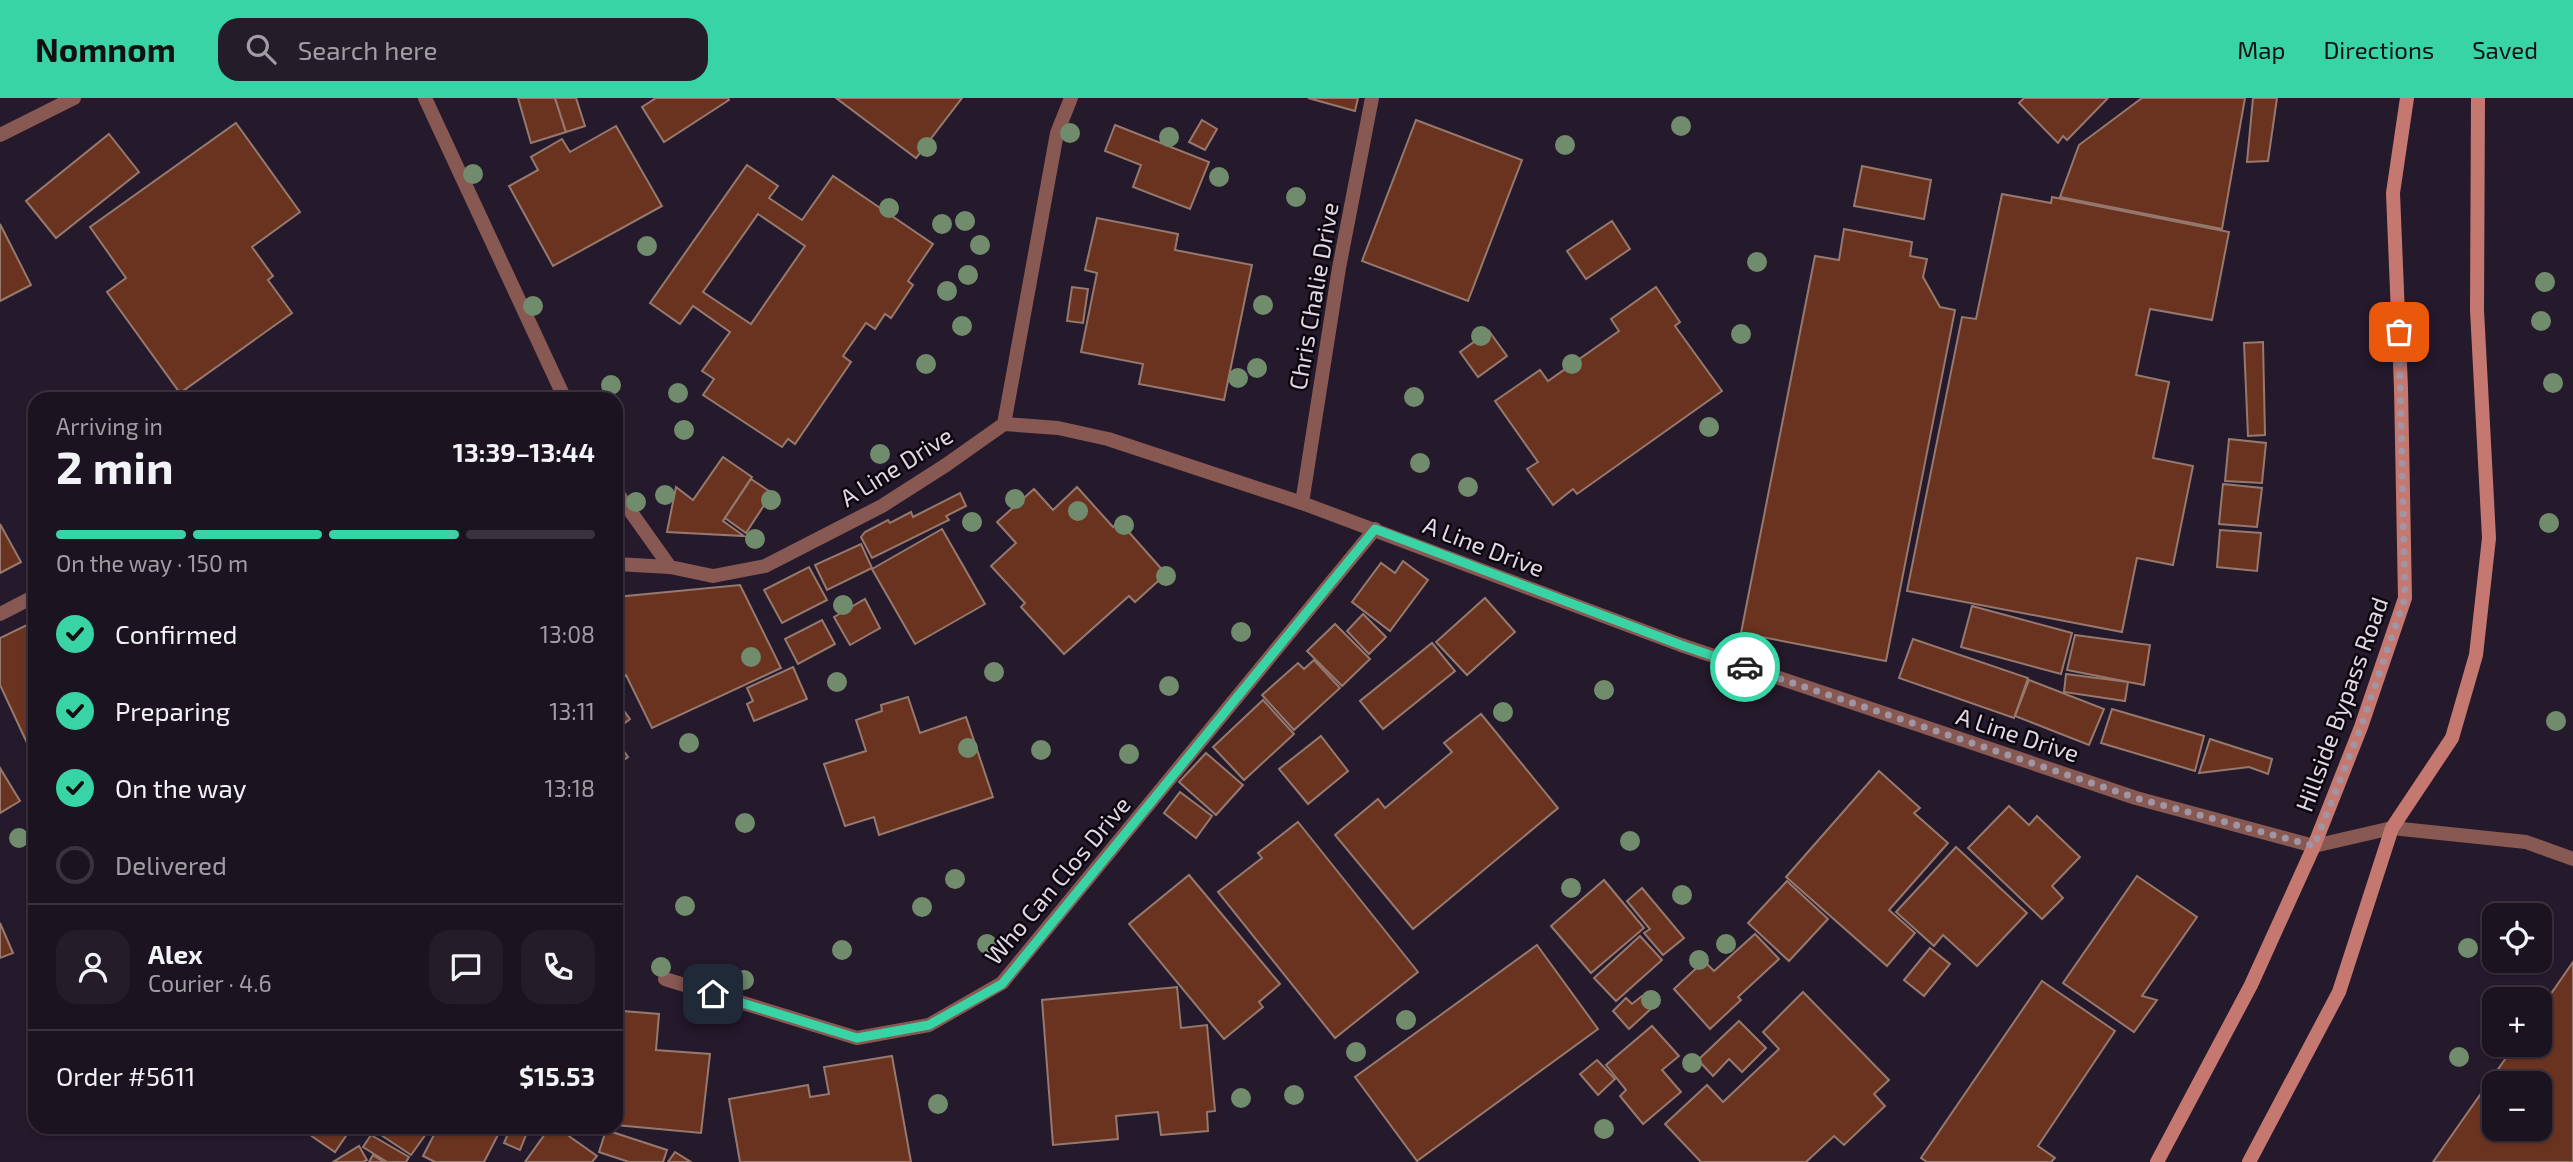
<!DOCTYPE html>
<html lang="en">
<head>
<meta charset="utf-8">
<style>
	:root { --surface:#1c1321; --page:#251c2a; --text:#f1f3f6; --muted:#a09ea5; --line:#3a323f; --accent:#38d4a6 }
	body { margin:0; font-family:"Exo 2",sans-serif; background:var(--page); color:var(--text); height:100vh; display:flex; flex-direction:column; font-size:26px; white-space:nowrap }
	* { box-sizing:border-box; margin:0 }
	p { font-size:23px; color:var(--muted) }
	.icon { flex:none; width:38px; height:38px; fill:none; stroke:currentColor; stroke-width:2; stroke-linecap:round; stroke-linejoin:round }
	.map { position:relative; flex:1; overflow:hidden }
	.drawer { position:absolute; left:28px; top:294px; width:595px; height:742px; display:flex; flex-direction:column; background:var(--surface); border-radius:21px; box-shadow:0 2px 5px #0004,0 0 0 2px var(--line) }
	.drawer>* { flex:none }
	.tools { position:absolute; left:2482px; top:805px; display:grid; gap:14px }
	.tools a { display:grid; place-items:center; width:70px; height:70px; border-radius:14px; background:var(--surface); box-shadow:0 2px 5px #0004,0 0 0 2px var(--line); font-size:35px }
	.pin { position:absolute; display:grid; place-items:center; width:60px; height:60px; color:#fff; margin:-30px; border-radius:14px; box-shadow:0 4px 10px #0006 }
	.courier { position:absolute; display:grid; place-items:center; width:70px; height:70px; margin:-35px; border:5px solid #38d4a6; border-radius:50%; background:#fff; color:#222; box-shadow:0 2px 9px #0007 }
	.overview em { font-style:normal; font-weight:700 }
	.overview div { display:flex; flex-direction:column-reverse }
	.overview { display:flex; align-items:center; justify-content:space-between; height:119px; padding:0 28px }
	h1 { font-size:46px; font-weight:700; line-height:52px }
	.bar { display:grid; grid-template-columns:repeat(4,1fr); gap:10px 7px; align-content:center; height:84px; padding:0 28px }
	.bar i { height:9px; border-radius:5px; background:var(--line) }
	.bar .active { background:var(--accent) }
	.bar p { grid-column:span 4 }
	.line { display:flex; align-items:center; gap:18px; padding:0 28px; border-top:2px solid var(--line) }
	.line div { flex:1 }
	.round { display:grid; place-items:center; flex:none; width:74px; height:74px; border-radius:21px; background:var(--page) }
	ol { padding:0 28px; list-style:none }
	li { display:flex; align-items:center; gap:21px; height:77px }
	li p { margin-inline-start:auto }
	li .icon { padding:7px; border-radius:50%; background:var(--accent); color:#111; stroke-width:4 }
	li:last-child { color:var(--muted) }
	li i { width:38px; height:38px; border:4px solid var(--line); border-radius:50% }
	header { display:flex; align-items:center; gap:42px; box-sizing:border-box; height:98px; padding:0 35px; background:var(--accent); color:#111 }
	header strong { font-size:33px }
	nav { display:flex; gap:38px; margin-inline-start:auto; font-size:24px }
	.search { width:490px; height:63px; background:var(--page); display:flex; align-items:center; gap:18px; box-sizing:border-box; padding:0 24px; border-radius:21px; color:var(--muted); font-size:26px }
	.map>svg:first-child { display:block }
</style>
</head>
<body>
<header>
<strong>Nomnom</strong>
<div class="search"><svg class="icon" aria-label="search" viewBox="0 0 24 24"><circle cx="10" cy="10" r="6"/><path d="M15 15l6 6"/></svg>Search here</div>
<nav><a>Map</a><a>Directions</a><a>Saved</a></nav>
</header>
<div class="map">
<svg width="2573" height="1064" viewBox="0 0 2573 1064">
	<rect width="100%" height="100%" fill="#25192c"/>
	<!-- building -->
	<g fill="#6a331f" stroke="#96796e" stroke-width="2" fill-rule="evenodd">
		<polygon points="518,0 555,0 566,34 531,45"/>
		<polygon points="555,0 576,0 585,28 566,34"/>
		<polygon points="656,0 728,0 729,2 664,44 642,9"/>
		<polygon points="836,0 962,0 916,60"/>
		<polygon points="1308,0 1358,0 1355,13"/>
		<polygon points="2024,0 2108,0 2067,42 2063,38 2058,45 2019,5"/>
		<polygon points="2142,0 2245,0 2222,131 2060,99 2079,47"/>
		<polygon points="2253,0 2277,0 2268,63 2247,64"/>
		<polygon points="1202,22 1217,31 1205,52 1189,44"/>
		<polygon points="1416,22 1522,62 1468,203 1362,163"/>
		<polygon points="236,25 300,114 252,149 273,178 268,182 292,215 180,295 107,194 126,180 90,129"/>
		<polygon points="1115,27 1209,64 1190,111 1133,89 1141,67 1105,53"/>
		<polygon points="616,28 662,108 553,168 509,88 538,72 531,59 562,41 570,54"/>
		<polygon points="109,36 139,74 56,140 26,103"/>
		<path d="M747,67l31,21 -9,12 33,22 31,-44 100,68 -25,37 5,4 -22,33 -6,-4 -10,15 -9,-6 -23,33 8,6 -56,82 -7,-5 -6,8 -79,-52 11,-16 -12,-8 28,-39 -37,-26 -13,18 -30,-21zM758,116l47,32 -54,78 -48,-32z"/>
		<polygon points="1862,68 1931,82 1924,121 1854,108"/>
		<polygon points="2002,96 2051,105 2052,99 2229,134 2212,222 2150,211 2136,277 2169,284 2153,360 2193,368 2173,467 2137,460 2122,534 1907,493 1962,219 1976,221"/>
		<polygon points="1097,120 1178,136 1175,152 1252,167 1224,302 1139,286 1143,266 1081,254 1097,175 1085,172"/>
		<polygon points="1612,123 1630,151 1586,181 1567,153"/>
		<polygon points="0,126 31,187 0,203"/>
		<polygon points="1844,131 1912,144 1910,158 1927,161 1923,179 1940,209 1955,212 1886,563 1741,535 1815,158 1839,162"/>
		<polygon points="1072,189 1088,191 1083,225 1067,223"/>
		<polygon points="1656,189 1680,224 1675,228 1722,293 1577,396 1573,391 1553,407 1527,371 1538,364 1495,303 1540,272 1548,283 1619,233 1611,221"/>
		<polygon points="1489,233 1507,258 1478,279 1460,254"/>
		<polygon points="2263,244 2265,337 2248,338 2244,245"/>
		<polygon points="2229,341 2266,345 2262,385 2225,383"/>
		<polygon points="723,359 752,379 723,423 744,438 667,434 676,389 693,402"/>
		<polygon points="751,381 772,395 746,435 725,420"/>
		<polygon points="2223,386 2262,390 2257,429 2219,426"/>
		<polygon points="1077,389 1113,429 1119,423 1166,476 1135,504 1129,498 1064,556 1021,509 1025,505 991,468 1016,445 997,424 1034,391 1053,412"/>
		<polygon points="960,395 966,408 946,418 949,422 872,460 861,439 865,434 888,422 890,425 911,414 913,419"/>
		<polygon points="0,426 21,464 0,475"/>
		<polygon points="942,431 985,506 915,546 872,471"/>
		<polygon points="2220,432 2261,435 2257,473 2217,469"/>
		<polygon points="861,446 872,470 827,492 815,467"/>
		<polygon points="1403,463 1428,482 1390,533 1352,504 1381,465 1395,475"/>
		<polygon points="809,469 827,502 782,525 764,492"/>
		<polygon points="740,487 781,570 652,630 626,577 616,588 616,499"/>
		<polygon points="1485,500 1515,534 1467,577 1436,544"/>
		<polygon points="865,501 880,530 850,547 834,519"/>
		<polygon points="1972,508 2072,535 2061,576 1961,549"/>
		<polygon points="1363,516 1386,539 1369,556 1347,533"/>
		<polygon points="822,522 835,546 798,566 785,541"/>
		<polygon points="35,523 35,643 28,647 0,587 0,540"/>
		<polygon points="1335,526 1370,561 1342,588 1307,553"/>
		<polygon points="2075,537 2150,547 2144,587 2067,572"/>
		<polygon points="1913,541 2028,580 2014,620 1899,580"/>
		<polygon points="1432,545 1455,573 1383,631 1360,603"/>
		<polygon points="1314,562 1340,590 1294,632 1262,597 1298,565 1304,571"/>
		<polygon points="793,569 807,601 754,623 747,606 753,603 747,590"/>
		<polygon points="2066,576 2128,584 2125,603 2064,594"/>
		<polygon points="2029,582 2104,611 2089,647 2015,618"/>
		<polygon points="908,599 920,635 966,619 993,699 879,737 874,719 845,728 824,666 866,653 856,622 882,613 881,607"/>
		<polygon points="616,602 630,621 617,631 622,638 616,642"/>
		<polygon points="1263,602 1294,636 1244,682 1213,649"/>
		<polygon points="2112,611 2204,638 2195,673 2101,645"/>
		<polygon points="1481,616 1558,710 1413,831 1335,737 1378,701 1385,710 1452,654 1444,645"/>
		<polygon points="1321,638 1348,673 1308,706 1279,671"/>
		<polygon points="2210,641 2272,661 2268,676 2249,669 2199,675"/>
		<polygon points="616,642 628,659 616,668"/>
		<polygon points="1206,655 1243,687 1216,717 1179,684"/>
		<polygon points="0,670 20,703 0,715"/>
		<polygon points="1879,673 1920,710 1914,715 1948,745 1889,812 1915,835 1887,868 1786,779"/>
		<polygon points="1180,694 1212,718 1196,740 1164,715"/>
		<polygon points="2009,708 2029,727 2037,718 2080,759 2052,788 2063,800 2042,821 1968,750"/>
		<polygon points="1298,724 1418,874 1335,940 1218,794 1262,760 1258,755"/>
		<polygon points="1956,749 2027,815 1977,868 1943,837 1934,848 1896,814"/>
		<polygon points="1189,777 1280,886 1259,904 1263,909 1224,941 1129,826"/>
		<polygon points="2137,778 2197,819 2142,898 2157,902 2134,934 2063,885"/>
		<polygon points="1604,782 1644,830 1591,875 1551,828"/>
		<polygon points="1787,783 1828,821 1789,863 1748,825"/>
		<polygon points="1642,790 1684,840 1663,857 1644,835 1650,831 1627,803"/>
		<polygon points="0,825 13,855 0,860"/>
		<polygon points="1755,836 1779,861 1738,899 1741,902 1710,931 1674,891 1704,863 1714,873"/>
		<polygon points="1640,838 1662,862 1616,903 1594,880"/>
		<polygon points="1537,847 1598,931 1417,1063 1355,979"/>
		<polygon points="1930,850 1950,866 1924,898 1904,882"/>
		<path d="M2573,864v200h-140l82,-117h24v-34zM2494,985h45v46h-45z"/>
		<polygon points="2042,883 2115,933 2038,1048 2055,1060 2051,1064 1927,1064 1921,1060"/>
		<polygon points="1177,889 1181,930 1207,927 1215,1013 1207,1014 1208,1033 1161,1037 1158,1014 1116,1018 1118,1041 1053,1047 1042,902"/>
		<polygon points="1803,894 1889,982 1874,996 1885,1008 1844,1047 1834,1038 1806,1064 1701,1064 1665,1026 1707,987 1723,1004 1779,951 1763,934"/>
		<polygon points="1642,898 1653,909 1629,931 1613,913 1626,900 1632,906"/>
		<polygon points="623,913 659,916 656,952 710,956 701,1035 616,1027 616,984"/>
		<polygon points="1739,923 1766,950 1742,974 1729,961 1713,978 1698,962"/>
		<polygon points="1652,928 1679,958 1662,972 1681,994 1643,1026 1620,998 1626,992 1606,967"/>
		<polygon points="892,958 911,1064 740,1064 729,1001 808,987 810,999 829,996 824,969"/>
		<polygon points="1597,962 1615,981 1598,997 1580,976"/>
		<polygon points="315,1029 352,1029 335,1054 310,1037"/>
		<polygon points="369,1029 431,1029 411,1057"/>
		<polygon points="438,1029 502,1029 484,1064 435,1064 423,1058"/>
		<polygon points="511,1029 528,1032 520,1052 504,1045"/>
		<polygon points="550,1029 556,1029 597,1058 592,1064 525,1064"/>
		<polygon points="606,1032 667,1052 663,1064 629,1064 599,1054"/>
		<polygon points="371,1037 409,1059 406,1064 387,1064 363,1049"/>
		<polygon points="359,1048 367,1062 363,1064 333,1064"/>
		<polygon points="675,1054 691,1064 668,1064"/>
		<polygon points="373,1057 384,1064 369,1064"/>
	</g>
	<g fill="none" stroke-linecap="round" stroke-linejoin="round">
		<!-- lane -->
		<polyline stroke="#885853" stroke-width="14" points="2392,730 2526,744 2573,761"/>
		<!-- street -->
		<g stroke="#885853" stroke-width="14">
			<polyline points="425,0 565,301"/>
			<polyline points="0,37 74,0"/>
			<polyline points="1004,326 1057,35 1071,0"/>
			<polyline points="616,393 670,469 713,478 765,468 882,408 946,367 1004,326 1058,330 1108,341 1302,405 1681,547 2136,700 2314,748 2392,730"/>
			<polyline points="1302,405 1339,170 1372,0"/>
			<polyline points="616,466 670,469"/>
			<polyline points="0,516 35,498"/>
			<polyline points="665,881 857,940 929,927 1002,885 1375,431"/>
		</g>
		<!-- secondary -->
		<g stroke="#c5786f" stroke-width="14">
			<polyline points="2157,1064 2251,887 2314,748 2361,629 2405,500 2401,290 2393,95 2407,0"/>
			<polyline points="2249,1064 2339,894 2392,730 2452,640 2476,557 2489,440 2477,212 2478,0"/>
		</g>
	</g>
	<!-- trees -->
	<g fill="#718c6d">
		<circle cx="1681" cy="28" r="10"/>
		<circle cx="1070" cy="35" r="10"/>
		<circle cx="1169" cy="39" r="10"/>
		<circle cx="1565" cy="47" r="10"/>
		<circle cx="927" cy="49" r="10"/>
		<circle cx="473" cy="76" r="10"/>
		<circle cx="1219" cy="79" r="10"/>
		<circle cx="1296" cy="99" r="10"/>
		<circle cx="889" cy="110" r="10"/>
		<circle cx="965" cy="123" r="10"/>
		<circle cx="942" cy="126" r="10"/>
		<circle cx="980" cy="147" r="10"/>
		<circle cx="647" cy="148" r="10"/>
		<circle cx="1757" cy="164" r="10"/>
		<circle cx="968" cy="177" r="10"/>
		<circle cx="2545" cy="184" r="10"/>
		<circle cx="947" cy="193" r="10"/>
		<circle cx="1263" cy="207" r="10"/>
		<circle cx="533" cy="208" r="10"/>
		<circle cx="2541" cy="223" r="10"/>
		<circle cx="962" cy="228" r="10"/>
		<circle cx="1741" cy="236" r="10"/>
		<circle cx="1481" cy="238" r="10"/>
		<circle cx="926" cy="266" r="10"/>
		<circle cx="1572" cy="266" r="10"/>
		<circle cx="1257" cy="270" r="10"/>
		<circle cx="1238" cy="280" r="10"/>
		<circle cx="2553" cy="285" r="10"/>
		<circle cx="611" cy="287" r="10"/>
		<circle cx="678" cy="295" r="10"/>
		<circle cx="1414" cy="299" r="10"/>
		<circle cx="1709" cy="329" r="10"/>
		<circle cx="684" cy="332" r="10"/>
		<circle cx="880" cy="356" r="10"/>
		<circle cx="1420" cy="365" r="10"/>
		<circle cx="1468" cy="389" r="10"/>
		<circle cx="665" cy="397" r="10"/>
		<circle cx="1015" cy="401" r="10"/>
		<circle cx="771" cy="402" r="10"/>
		<circle cx="636" cy="404" r="10"/>
		<circle cx="1078" cy="413" r="10"/>
		<circle cx="972" cy="424" r="10"/>
		<circle cx="2549" cy="425" r="10"/>
		<circle cx="1124" cy="427" r="10"/>
		<circle cx="755" cy="441" r="10"/>
		<circle cx="1166" cy="478" r="10"/>
		<circle cx="843" cy="507" r="10"/>
		<circle cx="1241" cy="534" r="10"/>
		<circle cx="751" cy="559" r="10"/>
		<circle cx="994" cy="574" r="10"/>
		<circle cx="837" cy="584" r="10"/>
		<circle cx="1169" cy="588" r="10"/>
		<circle cx="1604" cy="592" r="10"/>
		<circle cx="1503" cy="614" r="10"/>
		<circle cx="2556" cy="623" r="10"/>
		<circle cx="689" cy="645" r="10"/>
		<circle cx="968" cy="650" r="10"/>
		<circle cx="1041" cy="652" r="10"/>
		<circle cx="1129" cy="656" r="10"/>
		<circle cx="745" cy="725" r="10"/>
		<circle cx="19" cy="740" r="10"/>
		<circle cx="1630" cy="743" r="10"/>
		<circle cx="955" cy="781" r="10"/>
		<circle cx="1571" cy="790" r="10"/>
		<circle cx="1682" cy="797" r="10"/>
		<circle cx="685" cy="808" r="10"/>
		<circle cx="922" cy="809" r="10"/>
		<circle cx="987" cy="846" r="10"/>
		<circle cx="1726" cy="846" r="10"/>
		<circle cx="2468" cy="850" r="10"/>
		<circle cx="842" cy="852" r="10"/>
		<circle cx="1699" cy="862" r="10"/>
		<circle cx="661" cy="869" r="10"/>
		<circle cx="744" cy="882" r="10"/>
		<circle cx="1651" cy="902" r="10"/>
		<circle cx="1406" cy="922" r="10"/>
		<circle cx="1356" cy="954" r="10"/>
		<circle cx="2459" cy="959" r="10"/>
		<circle cx="1692" cy="965" r="10"/>
		<circle cx="1294" cy="997" r="10"/>
		<circle cx="1241" cy="1000" r="10"/>
		<circle cx="938" cy="1006" r="10"/>
		<circle cx="1604" cy="1031" r="10"/>
	</g>
	<g fill="none" stroke-linecap="round" stroke-linejoin="round">
		<!-- done -->
		<polyline stroke="#9f95a4" stroke-width="7" stroke-dasharray="0 12.6" points="1745,569 2136,700 2314,748 2361,629 2405,500 2399,234"/>
		<!-- route -->
		<polyline stroke="#38d4a6" stroke-width="9" points="713,896 857,940 929,927 1002,886 1375,431 1681,547 1745,569"/>
	</g>
	<g text-anchor="middle" dominant-baseline="central" stroke-width="5" stroke-linejoin="round" paint-order="stroke">
		<!-- street labels -->
		<g font-size="24" fill="#e1d8e5" stroke="#0c060e">
			<text transform="translate(1313 198) rotate(-80)">Chris Chalie Drive</text>
			<text transform="translate(896 368) rotate(-32)">A Line Drive</text>
			<text transform="translate(1484 448) rotate(21)">A Line Drive</text>
			<text transform="translate(2341 606) rotate(-70)">Hillside Bypass Road</text>
			<text transform="translate(2018 636) rotate(18)">A Line Drive</text>
			<text transform="translate(1057 782) rotate(-50)">Who Can Clos Drive</text>
		</g>
	</g>
</svg>
<div class="tools">
<a><svg class="icon" aria-label="locate" viewBox="0 0 24 24"><circle cx="12" cy="12" r="6"/><path d="M12 2v4M12 18v4M2 12h4M18 12h4"/></svg></a>
<a>+</a>
<a>−</a>
</div>
<div class="pin" style="left:2399px;top:234px;background:#ea580c"><svg class="icon" aria-label="bag" viewBox="0 0 24 24"><path d="M5 8h14l-1 12H6zM9 8a3 3 0 0 1 6 0"/></svg></div>
<div class="pin" style="left:713px;top:896px;background:#1f2937"><svg class="icon" aria-label="home" viewBox="0 0 24 24"><path d="M3 11l9-7 9 7M6 9v11h12V9"/></svg></div>
<div class="courier" style="left:1745px;top:569px"><svg class="icon" aria-label="car" viewBox="0 0 24 24"><path d="M5 17H2v-5l4-1 3-4h7l3 4 3 1v5h-3M9 17h6M6 11h13"/><circle cx="7" cy="17" r="2"/><circle cx="17" cy="17" r="2"/></svg></div>
<section class="drawer">
<div class="overview"><div><h1>2 min</h1><p>Arriving in</p></div><em>13:39–13:44</em></div>
<div class="bar"><i class="active"></i><i class="active"></i><i class="active"></i><i></i><p>On the way · 150 m</p></div>
<ol>
<li><svg class="icon" aria-label="check" viewBox="0 0 24 24"><path d="M5 12l5 5 9-10"/></svg>Confirmed<p>13:08</p></li>
<li><svg class="icon" aria-label="check" viewBox="0 0 24 24"><path d="M5 12l5 5 9-10"/></svg>Preparing<p>13:11</p></li>
<li><svg class="icon" aria-label="check" viewBox="0 0 24 24"><path d="M5 12l5 5 9-10"/></svg>On the way<p>13:18</p></li>
<li><i></i>Delivered</li>
</ol>
<div class="line" style="height:126px"><a class="round"><svg class="icon" aria-label="person" viewBox="0 0 24 24"><circle cx="12" cy="8" r="4"/><path d="M4 21q1-7 8-7t8 7"/></svg></a><div><b>Alex</b><p>Courier · 4.6</p></div><a class="round"><svg class="icon" aria-label="chat" viewBox="0 0 24 24"><path d="M4 5h16v11H9l-5 4z"/></svg></a><a class="round"><svg class="icon" aria-label="phone" viewBox="0 0 24 24"><path d="M5 4h4l2 5-3 2q2 4 5 5l2-3 5 2v4C11 20 4 13 5 4z"/></svg></a></div>
<div class="line" style="height:91px"><div>Order #5611</div><b>$15.53</b></div>
</section>
</div>
</body>
</html>
